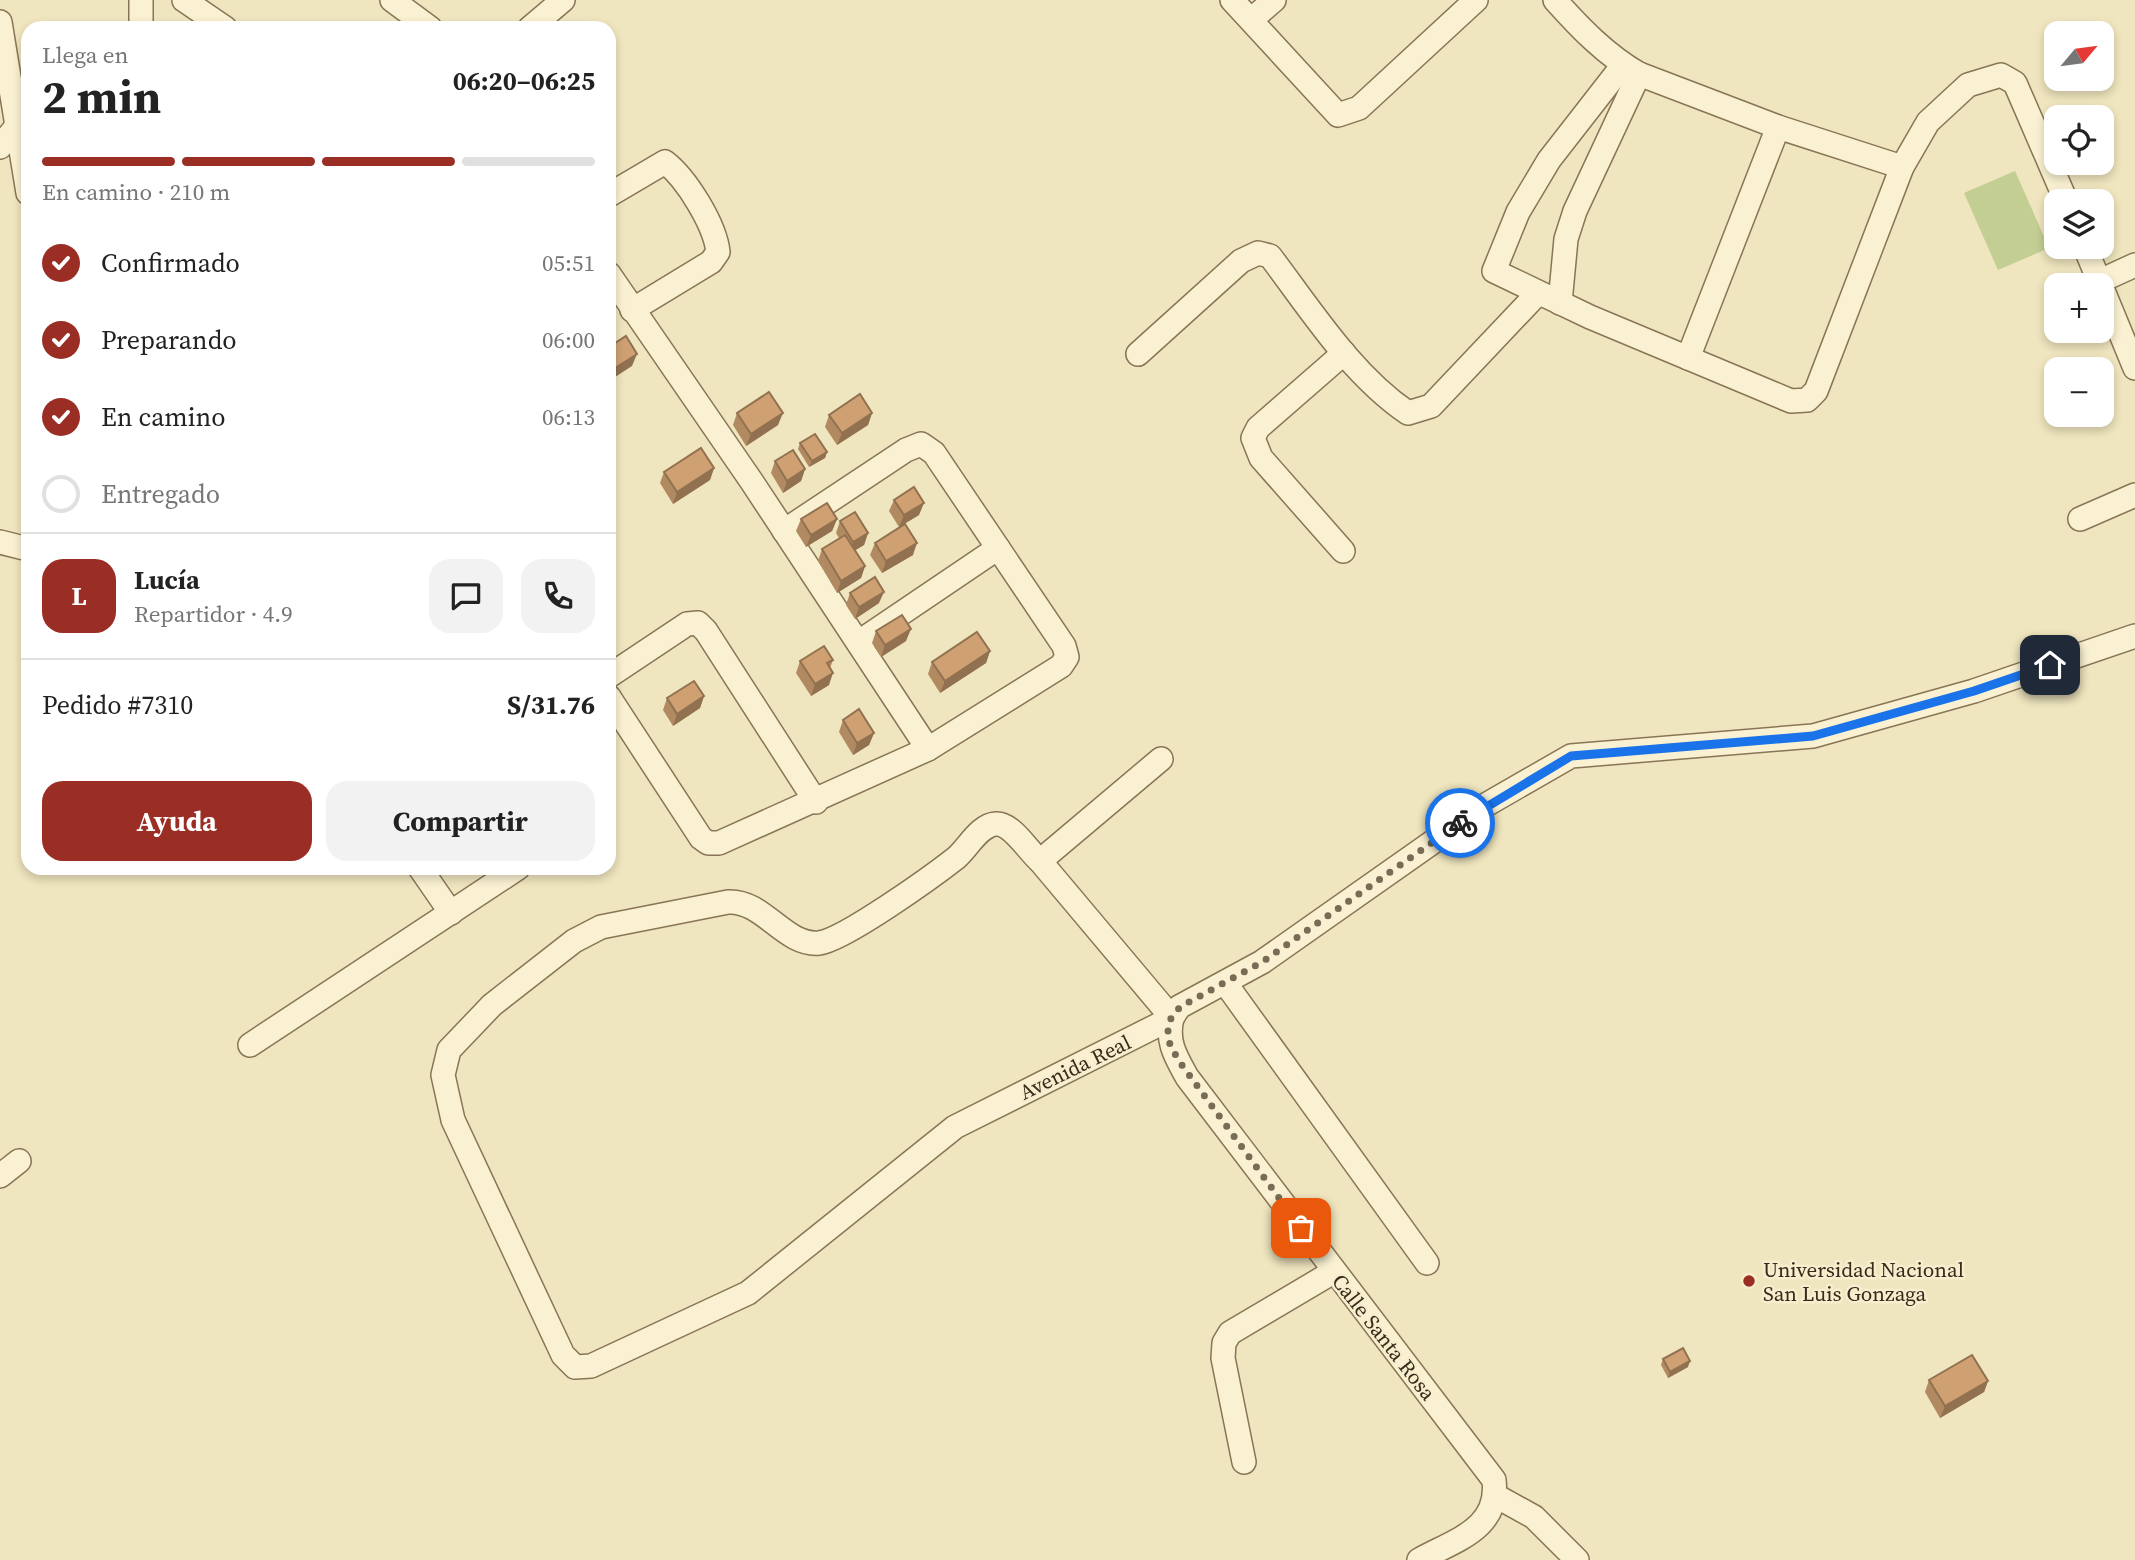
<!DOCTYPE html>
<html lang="es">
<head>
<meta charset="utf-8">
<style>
	:root { --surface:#fff; --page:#f2f2f2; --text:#222; --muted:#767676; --line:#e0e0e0; --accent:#9a2d24 }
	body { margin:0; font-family:"Source Serif 4",serif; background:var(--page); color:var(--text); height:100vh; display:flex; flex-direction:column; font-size:26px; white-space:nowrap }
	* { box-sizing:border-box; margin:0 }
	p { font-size:23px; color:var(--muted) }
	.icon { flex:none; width:38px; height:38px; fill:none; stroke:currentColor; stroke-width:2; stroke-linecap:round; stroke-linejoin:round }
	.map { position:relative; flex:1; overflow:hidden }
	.details { position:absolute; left:21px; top:21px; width:595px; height:854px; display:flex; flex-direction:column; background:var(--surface); border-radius:21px; box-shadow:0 4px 10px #0003 }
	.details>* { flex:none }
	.needle { width:46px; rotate:61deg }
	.tools { position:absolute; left:2044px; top:21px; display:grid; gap:14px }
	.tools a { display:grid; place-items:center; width:70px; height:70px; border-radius:14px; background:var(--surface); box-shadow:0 4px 10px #0003; font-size:35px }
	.pin { position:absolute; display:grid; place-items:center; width:60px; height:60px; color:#fff; margin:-30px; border-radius:14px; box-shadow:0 4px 10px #0006 }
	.courier { position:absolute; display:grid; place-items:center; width:70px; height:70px; margin:-35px; border:5px solid #1a73e8; border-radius:50%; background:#fff; color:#222; box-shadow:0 2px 9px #0007 }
	.head em { font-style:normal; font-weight:700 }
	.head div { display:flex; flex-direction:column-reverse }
	.head { display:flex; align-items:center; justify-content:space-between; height:119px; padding:0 21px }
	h1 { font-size:46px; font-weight:700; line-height:52px }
	.bar { display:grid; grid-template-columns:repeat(4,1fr); gap:10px 7px; align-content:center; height:84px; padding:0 21px }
	.bar i { height:9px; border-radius:5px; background:var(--line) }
	.bar .selected { background:var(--accent) }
	.bar p { grid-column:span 4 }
	.line { display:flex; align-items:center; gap:18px; padding:0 21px; border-top:2px solid var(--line) }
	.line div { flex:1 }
	.round { display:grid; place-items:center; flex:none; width:74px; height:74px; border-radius:21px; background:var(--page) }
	ol { padding:0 21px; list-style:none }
	li { display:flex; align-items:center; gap:21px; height:77px }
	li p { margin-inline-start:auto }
	li .icon { padding:7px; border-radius:50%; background:var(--accent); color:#fff; stroke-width:4 }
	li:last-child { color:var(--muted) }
	li i { width:38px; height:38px; border:4px solid var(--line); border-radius:50% }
	.cta { display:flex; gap:14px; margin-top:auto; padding:14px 21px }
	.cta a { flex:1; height:80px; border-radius:21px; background:var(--accent); color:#fff; font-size:28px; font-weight:700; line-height:80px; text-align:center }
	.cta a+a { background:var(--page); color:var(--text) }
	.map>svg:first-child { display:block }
</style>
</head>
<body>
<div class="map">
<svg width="2135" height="1560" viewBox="0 0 2135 1560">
	<rect width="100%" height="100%" fill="#efe5be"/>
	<!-- green -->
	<polygon fill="#c2ce92" points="2015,171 2049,248 1998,270 1964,193"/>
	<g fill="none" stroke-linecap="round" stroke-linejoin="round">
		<!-- minor casing -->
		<g stroke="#887556" stroke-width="26">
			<g id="minor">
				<polyline points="184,0 225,28"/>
				<polyline points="392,0 430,28"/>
				<polyline points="1232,0 1338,115 1359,108 1476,0"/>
				<path d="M1555,0c25,28 51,55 84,74l139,53 124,40"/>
				<polyline points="1251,20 1274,0"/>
				<polyline points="0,22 28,193"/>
				<polyline points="141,28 141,0"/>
				<polyline points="530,28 563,0"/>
				<polyline points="1623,65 1549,160 1518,212 1494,271 1590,317 1791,401 1807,400 1816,391 1902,167 1928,122 1968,85 2001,75 2015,83 2066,201"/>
				<polyline points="0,147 16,127"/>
				<path d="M609,195l56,-33c22,17 50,63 53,90l-7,10 -79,48"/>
				<polyline points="2085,247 2135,368"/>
				<polyline points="609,274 752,482 928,749"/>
				<polyline points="2100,281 2135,265"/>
				<polyline points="1560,303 1566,239 1575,211 1639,74"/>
				<path d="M1138,354l103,-93 17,-8 12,3c41,54 81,118 138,157l23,-7 106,-112"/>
				<polyline points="1688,358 1778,127"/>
				<polyline points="2080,519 2135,495"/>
				<polyline points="0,542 28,549"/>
				<polyline points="1343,551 1261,458 1253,438 1258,428 1344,353"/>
				<polyline points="859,642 998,548"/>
				<polyline points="609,676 687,624 698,623 706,631 816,802"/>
				<polyline points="609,697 701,838 708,843 719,843 928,749 1061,666 1067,657 1064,646 934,453 921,444 906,450 784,531"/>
				<path d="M1161,759l-121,102c-12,-10 -28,-38 -44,-37 -17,1 -28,24 -40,34 -23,18 -112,82 -137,85 -35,3 -55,-43 -91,-41l-127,25 -27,14 -82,64 -43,45 -6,25 10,45 110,235 12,12 16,-1 157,-73 207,-166 217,-109 7,-11 83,-45 222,-156 87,-50 242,-20 161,-45 161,-55"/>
				<path d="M1040,861l132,157c-6,24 4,39 15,59l307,403c6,49 -39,60 -75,80"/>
				<polyline points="420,868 451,913"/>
				<polyline points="1226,984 1427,1263"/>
				<polyline points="250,1045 518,868"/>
				<polyline points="0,1176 19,1161"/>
				<polyline points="1244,1462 1223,1358 1224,1343 1230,1333 1333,1272"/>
				<polyline points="1496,1496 1534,1517 1577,1560"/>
			</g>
		</g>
		<!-- minor -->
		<use href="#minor" stroke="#faf1d2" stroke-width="23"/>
	</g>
	<!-- wall -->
	<g fill="#b28a62">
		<polygon points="737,413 778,425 746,446 733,425"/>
		<polygon points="872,413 868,425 837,445 825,427 829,415"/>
		<polygon points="800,443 827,452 825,458 809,467 798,449"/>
		<polygon points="775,461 805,469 801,481 783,493 771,473"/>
		<polygon points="714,468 710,480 673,504 660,483 664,472"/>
		<polygon points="894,500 919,515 899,527 889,511"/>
		<polygon points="801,519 837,519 832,531 806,547 796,531"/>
		<polygon points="840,521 868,533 864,545 855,550 865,566 861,578 837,593 818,561 822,549 839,538 836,533"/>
		<polygon points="875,543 913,555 882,573 870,555"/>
		<polygon points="850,593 879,603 855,619 846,605"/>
		<polygon points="876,631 906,641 881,657 872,643"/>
		<polygon points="990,651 986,663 940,693 928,674 932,662"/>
		<polygon points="833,660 830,668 829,685 811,696 796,673 800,661"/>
		<polygon points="704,696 700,708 673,726 663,710 667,698"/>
		<polygon points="843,720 874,733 869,745 853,755 839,732"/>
		<polygon points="1663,1359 1688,1367 1668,1378 1661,1365"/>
		<polygon points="1929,1380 1988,1381 1984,1392 1940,1418 1925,1392"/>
	</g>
	<!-- shaded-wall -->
	<g fill="#917150">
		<polygon points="637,354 632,366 609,381 609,372"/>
		<polygon points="783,413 778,425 746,446 751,434"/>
		<polygon points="872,413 868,425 837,445 842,433"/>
		<polygon points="827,452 825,458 809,467 812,461"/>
		<polygon points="714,468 710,480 673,504 677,492"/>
		<polygon points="805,469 801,481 783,493 787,481"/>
		<polygon points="924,503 919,515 899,527 904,515"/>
		<polygon points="837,519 832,531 806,547 811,535"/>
		<polygon points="868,533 864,545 849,554 853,542"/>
		<polygon points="917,543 913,555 882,573 886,561"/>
		<polygon points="865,566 861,578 837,593 841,581"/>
		<polygon points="884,592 879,603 855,619 859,607"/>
		<polygon points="911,629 906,641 881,657 885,645"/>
		<polygon points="990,651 986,663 940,693 945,681"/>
		<polygon points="833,673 829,685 811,696 815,684"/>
		<polygon points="704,696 700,708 673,726 677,714"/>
		<polygon points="874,733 869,745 853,755 857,743"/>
		<polygon points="1690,1361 1688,1367 1668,1378 1670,1372"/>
		<polygon points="1988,1381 1984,1392 1940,1418 1945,1406"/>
	</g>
	<!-- building -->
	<g fill="#cfa172" stroke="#917150" stroke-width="2">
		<polygon points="609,312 613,318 609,321"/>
		<polygon points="626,336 637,354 609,372 609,347"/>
		<polygon points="769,392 783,413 751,434 737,413"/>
		<polygon points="860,394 872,413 842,433 829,415"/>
		<polygon points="815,434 827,452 812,461 800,443"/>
		<polygon points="701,448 714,468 677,492 664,472"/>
		<polygon points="793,450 805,469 787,481 775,461"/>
		<polygon points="914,487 924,503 904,515 894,500"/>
		<polygon points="827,503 837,519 811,535 801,519"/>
		<polygon points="855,512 868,533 853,542 840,521"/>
		<polygon points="905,524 917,543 886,561 875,543"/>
		<polygon points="845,535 865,566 841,581 822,549"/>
		<polygon points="875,577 884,592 859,607 850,593"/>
		<polygon points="902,615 911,629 885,645 876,631"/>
		<polygon points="977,632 990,651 945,681 932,662"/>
		<polygon points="824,646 833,660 827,663 833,673 815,684 800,661"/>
		<polygon points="694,681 704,696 677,714 667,698"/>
		<polygon points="859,709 874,733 857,743 843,720"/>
		<polygon points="1683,1348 1690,1361 1670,1372 1663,1359"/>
		<polygon points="1972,1355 1988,1381 1945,1406 1929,1380"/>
	</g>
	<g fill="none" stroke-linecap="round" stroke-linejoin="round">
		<!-- done -->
		<polyline stroke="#776c55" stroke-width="7" stroke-dasharray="0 12.6" points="1301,1228 1179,1061 1170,1045 1168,1031 1171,1018 1180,1007 1262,962 1460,823"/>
		<!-- route -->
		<polyline stroke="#1a73e8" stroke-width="9" points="1460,823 1571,756 1813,736 1974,691 2050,665"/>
	</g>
	<!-- markers -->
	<circle fill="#9a2d24" stroke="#f7eece" stroke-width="2.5" cx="1749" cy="1281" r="7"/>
	<g text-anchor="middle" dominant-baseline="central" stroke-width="5" stroke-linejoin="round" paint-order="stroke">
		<!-- street labels -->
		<g font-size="21" fill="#372b1c" stroke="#f7eece">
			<text transform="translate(1075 1067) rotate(-26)">Avenida Real</text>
			<text transform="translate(1384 1337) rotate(52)">Calle Santa Rosa</text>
		</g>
		<!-- poi labels -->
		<g font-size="21" fill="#372b1c" stroke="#f7eece" text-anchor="start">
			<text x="1763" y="1269">Universidad Nacional<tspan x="1763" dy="24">San Luis Gonzaga</tspan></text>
		</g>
	</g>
</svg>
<div class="tools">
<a><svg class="needle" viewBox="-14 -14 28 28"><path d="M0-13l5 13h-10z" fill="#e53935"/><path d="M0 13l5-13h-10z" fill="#767676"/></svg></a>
<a><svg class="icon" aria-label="locate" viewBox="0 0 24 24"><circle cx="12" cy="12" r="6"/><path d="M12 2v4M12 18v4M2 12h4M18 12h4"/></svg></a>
<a><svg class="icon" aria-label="layers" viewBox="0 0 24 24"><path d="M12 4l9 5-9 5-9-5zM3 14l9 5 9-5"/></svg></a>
<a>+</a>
<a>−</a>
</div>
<div class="pin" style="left:1301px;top:1228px;background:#ea580c"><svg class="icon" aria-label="bag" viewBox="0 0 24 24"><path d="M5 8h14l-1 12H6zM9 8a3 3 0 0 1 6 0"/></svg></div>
<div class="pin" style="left:2050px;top:665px;background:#1f2937"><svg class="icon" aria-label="home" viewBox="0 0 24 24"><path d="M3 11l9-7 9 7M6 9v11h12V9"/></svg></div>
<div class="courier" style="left:1460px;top:823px"><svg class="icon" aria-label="bike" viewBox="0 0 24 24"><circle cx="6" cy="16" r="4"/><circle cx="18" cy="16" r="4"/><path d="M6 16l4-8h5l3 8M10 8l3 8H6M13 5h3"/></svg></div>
<section class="details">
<div class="head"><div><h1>2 min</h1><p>Llega en</p></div><em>06:20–06:25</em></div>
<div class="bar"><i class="selected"></i><i class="selected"></i><i class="selected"></i><i></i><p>En camino · 210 m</p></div>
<ol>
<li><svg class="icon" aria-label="check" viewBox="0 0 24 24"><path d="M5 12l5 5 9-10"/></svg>Confirmado<p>05:51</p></li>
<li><svg class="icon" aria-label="check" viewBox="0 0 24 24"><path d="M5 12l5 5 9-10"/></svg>Preparando<p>06:00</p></li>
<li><svg class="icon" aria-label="check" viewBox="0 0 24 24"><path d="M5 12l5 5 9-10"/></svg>En camino<p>06:13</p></li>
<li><i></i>Entregado</li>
</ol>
<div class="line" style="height:126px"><b class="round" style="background:var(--accent);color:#fff">L</b><div><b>Lucía</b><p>Repartidor · 4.9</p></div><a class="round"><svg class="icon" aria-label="chat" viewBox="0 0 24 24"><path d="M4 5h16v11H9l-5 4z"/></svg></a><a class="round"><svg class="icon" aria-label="phone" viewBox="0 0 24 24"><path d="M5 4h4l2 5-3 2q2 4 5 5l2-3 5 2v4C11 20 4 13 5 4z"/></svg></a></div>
<div class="line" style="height:91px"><div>Pedido #7310</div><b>S/31.76</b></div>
<div class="cta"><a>Ayuda</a><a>Compartir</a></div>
</section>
</div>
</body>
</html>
